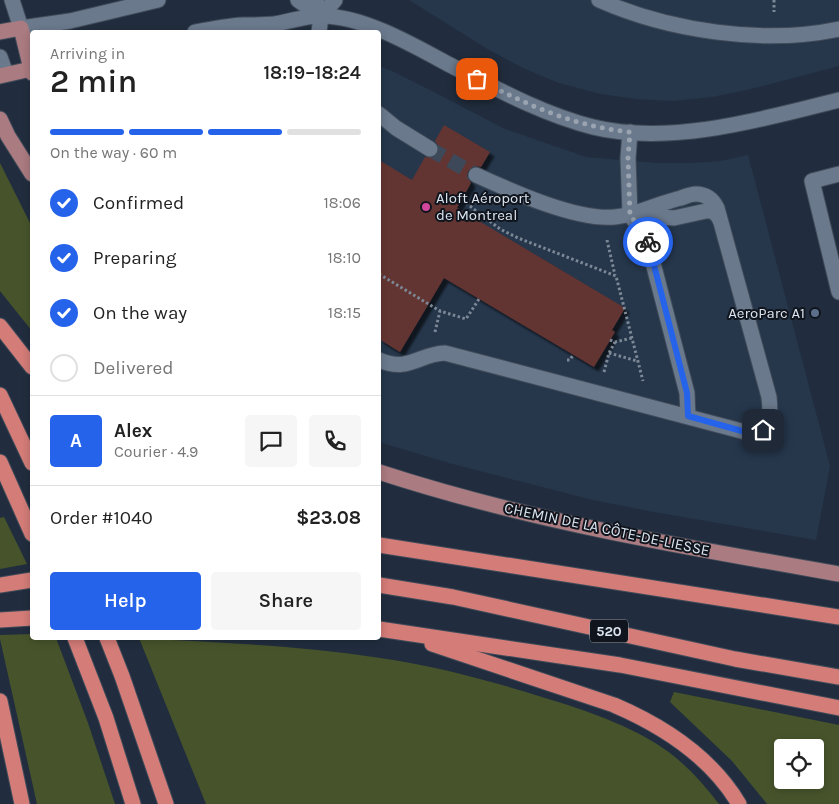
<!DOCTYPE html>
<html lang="en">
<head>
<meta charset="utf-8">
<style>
	:root { --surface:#fff; --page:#f6f6f6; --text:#222; --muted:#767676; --line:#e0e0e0; --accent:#2563eb }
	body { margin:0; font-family:Karla,sans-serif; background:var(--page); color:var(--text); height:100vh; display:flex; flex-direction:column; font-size:19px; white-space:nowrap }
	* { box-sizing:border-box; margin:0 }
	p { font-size:16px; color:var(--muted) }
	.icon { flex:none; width:28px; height:28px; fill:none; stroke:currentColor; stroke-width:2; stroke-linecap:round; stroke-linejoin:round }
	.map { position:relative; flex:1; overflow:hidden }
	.side { position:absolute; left:30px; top:30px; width:351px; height:610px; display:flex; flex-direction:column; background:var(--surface); border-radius:5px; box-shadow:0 2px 8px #0003 }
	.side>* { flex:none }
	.buttons { position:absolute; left:774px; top:739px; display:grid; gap:10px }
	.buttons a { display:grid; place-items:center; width:50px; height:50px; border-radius:5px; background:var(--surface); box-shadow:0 2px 8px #0003; font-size:25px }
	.pin { position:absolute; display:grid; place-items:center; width:42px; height:42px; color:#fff; margin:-21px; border-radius:10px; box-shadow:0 2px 8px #0006 }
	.courier { position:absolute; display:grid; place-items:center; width:50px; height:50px; margin:-25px; border:4px solid #2563eb; border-radius:50%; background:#fff; color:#222; box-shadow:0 1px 6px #0007 }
	.summary em { font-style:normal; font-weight:600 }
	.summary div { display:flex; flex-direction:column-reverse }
	.summary { display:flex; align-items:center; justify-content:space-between; height:85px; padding:0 20px }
	h1 { font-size:32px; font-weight:600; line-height:38px }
	.bar { display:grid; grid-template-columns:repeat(4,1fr); gap:8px 5px; align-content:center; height:60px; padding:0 20px }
	.bar i { height:6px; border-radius:4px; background:var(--line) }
	.bar .current { background:var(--accent) }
	.bar p { grid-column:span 4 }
	.line { display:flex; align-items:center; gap:12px; padding:0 20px; border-top:1px solid var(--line) }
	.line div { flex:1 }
	.round { display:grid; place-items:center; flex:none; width:52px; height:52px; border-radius:5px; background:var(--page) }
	ol { padding:0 20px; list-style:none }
	li { display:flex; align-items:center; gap:15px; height:55px }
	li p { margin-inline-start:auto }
	li .icon { padding:5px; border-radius:50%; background:var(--accent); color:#fff; stroke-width:4 }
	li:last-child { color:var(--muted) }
	li i { width:28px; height:28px; border:2px solid var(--line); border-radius:50% }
	.button { display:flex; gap:10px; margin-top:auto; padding:10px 20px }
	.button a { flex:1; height:58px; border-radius:5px; background:var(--accent); color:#fff; font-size:20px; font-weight:600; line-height:58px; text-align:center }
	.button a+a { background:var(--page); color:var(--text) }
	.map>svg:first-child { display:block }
</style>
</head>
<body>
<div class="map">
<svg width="839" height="804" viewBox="0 0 839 804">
	<defs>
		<filter id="shadow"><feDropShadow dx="4.5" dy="4.5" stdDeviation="1" flood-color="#0009"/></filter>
	</defs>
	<rect width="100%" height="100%" fill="#212d3e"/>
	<!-- built -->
	<g fill="#26374c">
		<polygon points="409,0 839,0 839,66 751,89 712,97 673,101 636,99 601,94 559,83 525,69 489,50"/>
		<polygon points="379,66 392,71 430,90 505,129 586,157 657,163 691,163 721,161 748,155 830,466 816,540 654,512 593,500 449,463 379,442"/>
	</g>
	<!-- green -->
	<g fill="#47542b" fill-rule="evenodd">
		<polygon points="0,163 32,227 32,331 0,291"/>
		<polygon points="4,517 27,564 0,569 0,518"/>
		<polygon points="32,634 32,638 56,638 88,723 115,804 37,804 0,639 0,635"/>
		<path d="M139,638c80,5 161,7 241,20 56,8 111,23 165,40 43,13 96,31 130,59 17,14 31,30 44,47h-513z"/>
		<path d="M674,692l165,33v79h-72l-35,-43 -62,-59zM782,748h33v32h-33z"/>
	</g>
	<!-- building -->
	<polygon fill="#633431" filter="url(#shadow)" points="444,125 490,152 481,167 475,166 468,171 467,176 471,183 457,208 625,308 612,330 615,332 594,367 444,278 400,352 379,339 379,160 412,180 425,157 434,157 438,153 438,145 435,141"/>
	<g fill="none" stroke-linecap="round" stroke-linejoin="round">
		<!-- minor-tunnel -->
		<polyline stroke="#3d4859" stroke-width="15" stroke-dasharray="15 8" stroke-linecap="butt" points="430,149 476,175"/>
		<!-- minor casing -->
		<g stroke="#404b59" stroke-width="17">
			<g id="minor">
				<polyline points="12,0 21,28 70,21 158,0"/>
				<polyline points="298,0 321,16"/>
				<polyline points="316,0 321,16 319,32"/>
				<path d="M599,0c70,31 164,45 240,29"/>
				<polyline points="321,16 335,0"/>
				<path d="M195,32c16,-3 32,-6 48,-7 10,0 21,0 31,-1 15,-2 32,-9 48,-8 41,0 91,29 126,48 47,24 94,50 145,63 77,19 171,-8 246,-27"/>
				<polyline points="0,57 6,74"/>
				<polyline points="379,114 396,128 430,149"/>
				<polyline points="630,132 628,158 630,215 646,236 687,393 688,416"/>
				<polyline points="839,174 812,181 839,292"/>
				<polyline points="636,215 674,218 706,211 712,211 717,215 720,220"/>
				<path d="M379,360c30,13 39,-6 66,-7l304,80c23,-1 22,-18 20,-36l-52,-189c-4,-8 -11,-14 -21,-14 -5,0 -10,2 -15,4 -23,5 -43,17 -66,19 -38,4 -104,-26 -139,-42"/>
			</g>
		</g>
		<!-- major casing -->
		<g stroke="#404b59" stroke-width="17">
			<g id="major">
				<polyline points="0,32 21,28 32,73"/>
				<polyline points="0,76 31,69"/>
				<polyline points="0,119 8,136 32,174"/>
				<path d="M379,472c150,49 305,75 460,102"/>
			</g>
		</g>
		<!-- highway casing -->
		<g stroke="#404b59" stroke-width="17">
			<g id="highway">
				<polyline points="0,326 32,367"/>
				<polyline points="0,395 32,463"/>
				<polyline points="0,462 32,534"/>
				<polyline points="379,545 839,617"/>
				<polyline points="0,585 32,580"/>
				<polyline points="379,585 453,597 735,659 839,677"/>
				<polyline points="0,620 32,618"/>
				<polyline points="379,629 620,665 839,708"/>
				<polyline points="75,638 106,718 133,804"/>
				<polyline points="107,638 122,676 166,804"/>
				<path d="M432,644l182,61c49,21 97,52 125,99"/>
				<polyline points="0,701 22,804"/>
			</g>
		</g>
		<!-- path -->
		<g stroke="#7d8896" stroke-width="3" stroke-dasharray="2.5 2.5" stroke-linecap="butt">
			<polyline points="774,0 774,12"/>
			<polyline points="462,200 500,229 518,238 616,276 643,381"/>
			<polyline points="607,240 615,275"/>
			<polyline points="379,274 440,311"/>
			<polyline points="435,332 440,311 466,319 479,299"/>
			<polyline points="610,340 615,342 632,338"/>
			<polyline points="609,353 637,361"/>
			<polyline points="567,360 570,360 573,355"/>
			<polyline points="604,372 609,353 615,342"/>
		</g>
		<!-- minor -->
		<use href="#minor" stroke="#6a798c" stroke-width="15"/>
		<!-- major -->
		<use href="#major" stroke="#aa7b80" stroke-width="15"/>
		<!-- highway -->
		<use href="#highway" stroke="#d47c78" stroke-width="15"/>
	</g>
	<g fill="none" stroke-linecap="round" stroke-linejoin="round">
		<!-- done -->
		<path stroke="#9aa4b1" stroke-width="5" stroke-dasharray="0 9" d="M477,79c51,26 95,47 153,53l-2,26 2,57 16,21 2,6"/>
		<!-- route -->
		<polyline stroke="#2563eb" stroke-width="6" points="648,242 687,393 688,416 749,433 757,433 763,430"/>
	</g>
	<!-- markers -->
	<circle fill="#d1479c" stroke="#10151d" stroke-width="2" cx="426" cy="207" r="5"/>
	<circle fill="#5c6f8a" stroke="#10151d" stroke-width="2" cx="815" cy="313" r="5"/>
	<g text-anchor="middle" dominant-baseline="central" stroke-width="4" stroke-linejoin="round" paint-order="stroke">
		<!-- shield labels -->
		<rect fill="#10151d" stroke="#9ea6b0" stroke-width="1" x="590" y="619.5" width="38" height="23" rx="4"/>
		<g font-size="14" font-weight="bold" fill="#dbe4ef">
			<text x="609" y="631">520</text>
		</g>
		<!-- poi labels -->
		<g font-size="15" fill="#dbe4ef" stroke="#10151d" text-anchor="start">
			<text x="436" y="198">Aloft Aéroport<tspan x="436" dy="17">de Montreal</tspan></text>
			<text x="805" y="313" text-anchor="end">AeroParc A1</text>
		</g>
		<!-- street labels -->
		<g font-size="15" fill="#dbe4ef" stroke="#10151d">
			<text transform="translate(607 529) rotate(12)">CHEMIN DE LA CÔTE-DE-LIESSE</text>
		</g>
	</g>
</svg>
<div class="buttons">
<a><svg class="icon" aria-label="locate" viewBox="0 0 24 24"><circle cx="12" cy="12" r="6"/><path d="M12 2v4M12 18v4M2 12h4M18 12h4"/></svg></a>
</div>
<div class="pin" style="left:477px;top:79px;background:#ea580c"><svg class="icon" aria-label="bag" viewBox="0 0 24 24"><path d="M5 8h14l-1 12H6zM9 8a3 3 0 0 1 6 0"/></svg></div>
<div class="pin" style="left:763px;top:430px;background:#1f2937"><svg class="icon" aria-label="home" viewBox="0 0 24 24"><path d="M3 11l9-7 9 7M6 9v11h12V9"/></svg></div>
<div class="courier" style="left:648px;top:242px"><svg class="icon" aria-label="bike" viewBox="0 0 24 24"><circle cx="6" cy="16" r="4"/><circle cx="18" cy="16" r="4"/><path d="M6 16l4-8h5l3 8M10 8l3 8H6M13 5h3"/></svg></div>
<section class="side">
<div class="summary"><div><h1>2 min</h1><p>Arriving in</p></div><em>18:19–18:24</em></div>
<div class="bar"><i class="current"></i><i class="current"></i><i class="current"></i><i></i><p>On the way · 60 m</p></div>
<ol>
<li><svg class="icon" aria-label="check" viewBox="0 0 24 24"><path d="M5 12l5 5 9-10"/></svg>Confirmed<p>18:06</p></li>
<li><svg class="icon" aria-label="check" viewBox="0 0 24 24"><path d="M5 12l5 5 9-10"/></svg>Preparing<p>18:10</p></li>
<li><svg class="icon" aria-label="check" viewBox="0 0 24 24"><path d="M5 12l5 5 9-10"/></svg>On the way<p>18:15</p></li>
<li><i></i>Delivered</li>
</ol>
<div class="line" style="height:90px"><b class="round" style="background:var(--accent);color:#fff">A</b><div><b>Alex</b><p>Courier · 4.9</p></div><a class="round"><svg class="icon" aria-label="chat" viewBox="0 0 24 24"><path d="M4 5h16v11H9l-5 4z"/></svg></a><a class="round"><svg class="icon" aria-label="phone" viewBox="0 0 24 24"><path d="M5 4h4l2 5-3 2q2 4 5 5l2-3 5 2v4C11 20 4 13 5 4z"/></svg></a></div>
<div class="line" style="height:65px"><div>Order #1040</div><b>$23.08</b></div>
<div class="button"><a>Help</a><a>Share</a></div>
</section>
</div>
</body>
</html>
